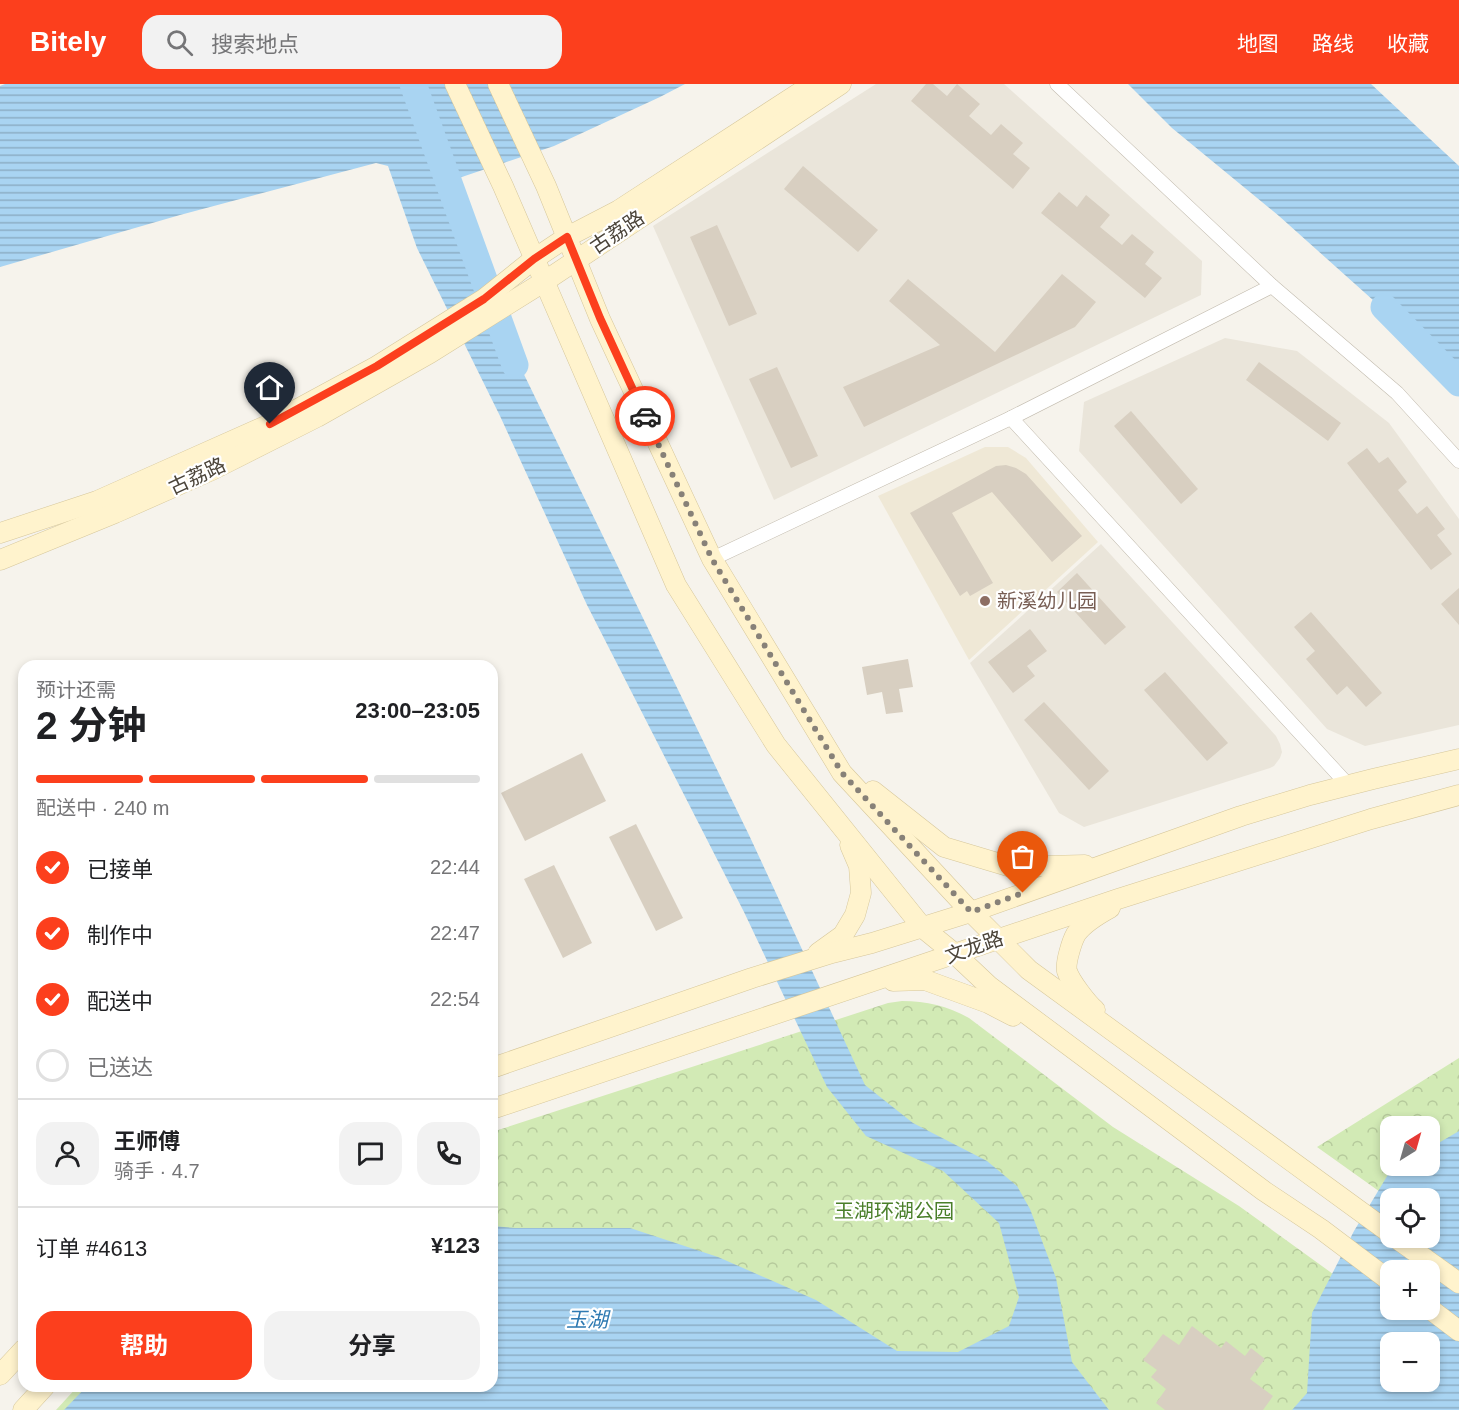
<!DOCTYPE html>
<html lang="zh">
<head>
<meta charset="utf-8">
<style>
	:root { --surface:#fff; --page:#f2f2f2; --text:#202124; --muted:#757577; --line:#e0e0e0; --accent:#fc3f1d }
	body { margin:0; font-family:Arial,"Noto Sans SC",sans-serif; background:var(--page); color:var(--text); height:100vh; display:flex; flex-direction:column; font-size:22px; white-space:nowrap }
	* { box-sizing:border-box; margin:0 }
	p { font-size:20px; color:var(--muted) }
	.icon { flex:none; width:33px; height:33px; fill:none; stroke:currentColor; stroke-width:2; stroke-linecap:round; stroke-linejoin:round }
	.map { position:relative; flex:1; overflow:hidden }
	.sheet { position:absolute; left:18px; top:576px; width:480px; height:732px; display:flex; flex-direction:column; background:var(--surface); border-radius:18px; box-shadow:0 3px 9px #0003 }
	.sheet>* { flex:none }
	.needle { width:39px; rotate:37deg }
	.controls { position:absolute; left:1380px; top:1032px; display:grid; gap:12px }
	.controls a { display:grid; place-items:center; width:60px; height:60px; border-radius:12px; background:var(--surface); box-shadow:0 3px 9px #0003; font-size:30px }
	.pin { position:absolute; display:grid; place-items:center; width:51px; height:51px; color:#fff; margin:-62px -26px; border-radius:50% 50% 50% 0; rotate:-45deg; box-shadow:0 0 6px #0007 }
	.pin .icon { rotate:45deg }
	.courier { position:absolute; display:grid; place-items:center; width:60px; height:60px; margin:-30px; border:4px solid #fc3f1d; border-radius:50%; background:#fff; color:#222; box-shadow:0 2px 8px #0007 }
	.overview em { font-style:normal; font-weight:700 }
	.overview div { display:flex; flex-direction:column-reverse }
	.overview { display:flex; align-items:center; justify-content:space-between; height:102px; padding:0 18px }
	h1 { font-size:39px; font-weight:700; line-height:45px }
	.bar { display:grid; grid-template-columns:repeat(4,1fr); gap:9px 6px; align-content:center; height:72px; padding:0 18px }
	.bar i { height:8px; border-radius:4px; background:var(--line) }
	.bar .active { background:var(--accent) }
	.bar p { grid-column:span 4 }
	.line { display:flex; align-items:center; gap:15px; padding:0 18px; border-top:2px solid var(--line) }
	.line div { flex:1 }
	.round { display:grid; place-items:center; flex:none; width:63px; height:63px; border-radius:18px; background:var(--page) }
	ol { padding:0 18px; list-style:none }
	li { display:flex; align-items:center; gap:18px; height:66px }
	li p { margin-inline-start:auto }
	li .icon { padding:6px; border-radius:50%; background:var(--accent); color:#fff; stroke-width:4 }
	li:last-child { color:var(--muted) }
	li i { width:33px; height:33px; border:3px solid var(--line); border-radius:50% }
	.primary-button { display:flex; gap:12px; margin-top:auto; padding:12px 18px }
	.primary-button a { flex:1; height:69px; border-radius:18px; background:var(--accent); color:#fff; font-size:24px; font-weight:700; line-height:69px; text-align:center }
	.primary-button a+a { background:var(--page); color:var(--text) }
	header { display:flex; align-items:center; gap:36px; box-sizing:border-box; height:84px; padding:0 30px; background:var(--accent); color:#fff }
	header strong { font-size:28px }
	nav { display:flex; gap:33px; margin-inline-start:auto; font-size:21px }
	.search { width:420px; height:54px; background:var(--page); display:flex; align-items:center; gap:15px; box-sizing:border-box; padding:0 21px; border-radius:18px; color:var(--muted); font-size:22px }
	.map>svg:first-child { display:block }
</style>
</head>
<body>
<header>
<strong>Bitely</strong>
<div class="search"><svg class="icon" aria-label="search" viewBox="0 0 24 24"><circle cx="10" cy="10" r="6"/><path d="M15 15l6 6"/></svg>搜索地点</div>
<nav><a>地图</a><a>路线</a><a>收藏</a></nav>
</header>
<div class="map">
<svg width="1459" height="1326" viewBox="0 0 1459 1326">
	<defs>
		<pattern id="forest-crowns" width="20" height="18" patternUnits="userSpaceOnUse" patternTransform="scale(1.5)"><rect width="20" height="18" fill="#d2eab5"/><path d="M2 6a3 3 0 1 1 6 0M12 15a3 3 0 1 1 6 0" fill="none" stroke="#b6ca9c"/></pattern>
		<pattern id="water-rules" width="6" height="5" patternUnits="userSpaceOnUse" patternTransform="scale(1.5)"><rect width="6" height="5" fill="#a9d4f2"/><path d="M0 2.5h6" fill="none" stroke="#8caec5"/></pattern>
	</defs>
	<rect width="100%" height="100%" fill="#f6f3ec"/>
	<!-- residential -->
	<g fill="#eae5da">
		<polygon points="876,0 1004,0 1202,177 1201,211 774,416 653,142"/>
		<polygon points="1225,254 1297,267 1389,339 1459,435 1459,641 1365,662 1327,645 1079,367 1084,318"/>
		<polygon points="1101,460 1276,652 1280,660 1282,668 1280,674 1274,682 1270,684 1084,743 1059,729 970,579"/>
	</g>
	<!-- education -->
	<polygon fill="#efe8d6" points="985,363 1008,363 1026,374 1098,458 969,576 878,412"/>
	<!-- forest -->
	<g fill="url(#forest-crowns)" fill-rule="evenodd">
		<path d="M902,917c25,0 45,5 67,17l144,109 126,79 188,136h-37v40h40l29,-16v44h-1403l22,-24h414v-254l396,-129z"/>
		<path d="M1459,974v190l-29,-50 -40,1 -73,-52zM1390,1042h40v40h-40z"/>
	</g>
	<!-- water -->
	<g fill="url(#water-rules)" fill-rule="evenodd">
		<polygon points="5,0 685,0 660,13 554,62 450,97 450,139 749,751 865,1001 913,1039 987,1077 1017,1102 1030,1125 1056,1194 1072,1278 1109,1326 64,1326 87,1302 492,1302 492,1142 515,1144 630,1144 718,1173 816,1216 897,1267 958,1268 1009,1242 1019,1213 999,1139 943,1087 866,1052 827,1003 744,828 587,521 500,332 417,164 388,82 376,79 180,131 0,183 0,2"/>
		<polygon points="1128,0 1371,0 1459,82 1459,293 1279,132 1172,44"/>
		<path d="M1459,1047v279h-167l15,-17 5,-80 42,-82 38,-63 5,-2h33v-18zM1390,1114h40v40h-40zM1390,1186h40v40h-40zM1390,1258h40v40h-40z"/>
	</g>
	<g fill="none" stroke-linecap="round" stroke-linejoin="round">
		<!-- river -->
		<g stroke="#a9d4f2" stroke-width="27">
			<polyline points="413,0 515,281"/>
			<polyline points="1384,223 1459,299"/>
		</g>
	</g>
	<!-- building -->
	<g fill="#d8cfc1">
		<polygon points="926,0 933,0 947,12 957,0 980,20 969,32 991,51 1001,40 1023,59 1013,70 1030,84 1013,105 911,17"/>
		<polygon points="803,82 878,146 858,168 784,105"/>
		<polygon points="1059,108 1077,123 1086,111 1110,131 1100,143 1122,161 1132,150 1154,168 1145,180 1162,194 1145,214 1041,129"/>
		<polygon points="717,141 757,230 729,242 690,153"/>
		<polygon points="1062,190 1096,218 1075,243 864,343 843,303 940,261 889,217 908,195 995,268"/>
		<polygon points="1259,278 1341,339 1328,357 1246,296"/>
		<polygon points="777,283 818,372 791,384 749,295"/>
		<polygon points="1131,327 1198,405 1181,420 1114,342"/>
		<polygon points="1367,364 1379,379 1388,373 1407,398 1398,406 1417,430 1427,422 1445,445 1437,451 1452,470 1431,486 1347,379"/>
		<polygon points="1006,381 1016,384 1026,390 1082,452 1052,478 992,408 952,429 993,499 970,512 967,507 960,512 910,429 996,382"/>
		<polygon points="1077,489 1126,543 1105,561 1057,508"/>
		<polygon points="1459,504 1459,541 1441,520"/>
		<polygon points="1311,528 1382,609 1366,623 1347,602 1337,611 1306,575 1315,567 1294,543"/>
		<polygon points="1030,545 1047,567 1027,582 1035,592 1013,609 988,578"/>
		<polygon points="908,575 913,603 899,605 903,628 886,630 882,608 867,611 862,583"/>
		<polygon points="1165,588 1228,659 1207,677 1144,606"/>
		<polygon points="1044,618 1109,687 1089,706 1024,636"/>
		<polygon points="582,669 606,717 525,757 501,709"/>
		<polygon points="636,740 683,834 656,847 609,753"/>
		<polygon points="554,781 592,859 563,874 524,795"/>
		<polygon points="1192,1242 1221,1264 1226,1257 1245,1272 1251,1264 1265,1275 1250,1295 1273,1312 1263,1326 1165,1326 1156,1319 1166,1305 1151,1293 1157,1286 1143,1276 1163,1250 1179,1261"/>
	</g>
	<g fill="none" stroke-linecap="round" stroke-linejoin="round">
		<!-- street casing -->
		<g stroke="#c2bbae" stroke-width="15">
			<g id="street">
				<polyline points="1057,0 1272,202"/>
				<polyline points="1011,334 1272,202 1397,309 1459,377"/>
				<polyline points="712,475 1011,334 1348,701"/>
			</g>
		</g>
		<!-- secondary casing -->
		<g stroke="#d6c79b" stroke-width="21">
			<g id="secondary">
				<polyline points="455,0 503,102 676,501 776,661 923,844 955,870 989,902 1264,1107 1321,1145 1390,1197"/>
				<polyline points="498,0 546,102 600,235 712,475 842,689 971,828 1029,886 1390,1149"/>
				<polyline points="0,449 97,417 270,340 377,282 484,215 534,175 567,153 619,126 813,0"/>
				<polyline points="0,476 115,429 212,386 317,333 430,269 545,197 841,0"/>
				<polyline points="873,707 944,763 1011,783 1085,781"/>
				<polyline points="818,869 843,851 855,831 861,809 859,782 850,761"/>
				<polyline points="893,897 925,896 988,919 1013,932"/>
				<path d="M1095,926c-8,-7 -25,-29 -28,-39 -2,-8 5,-30 9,-37 7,-10 23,-20 34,-26"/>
				<polyline points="492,984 752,894 832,869 872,859 971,828 1241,732 1310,711 1373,695 1459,675"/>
				<polyline points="492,1025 1118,815 1371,735 1459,711"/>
				<polyline points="1396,1154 1459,1199"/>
				<polyline points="1430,1225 1459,1247"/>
				<polyline points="0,1291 24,1265"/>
				<polyline points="23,1326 45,1302"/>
			</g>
		</g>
		<!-- street -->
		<use href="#street" stroke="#fff" stroke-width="14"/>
		<!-- secondary -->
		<use href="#secondary" stroke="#fff3cd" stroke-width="20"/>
	</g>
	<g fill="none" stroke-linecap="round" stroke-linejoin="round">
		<!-- done -->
		<polyline stroke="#878178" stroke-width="6" stroke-dasharray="0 10.8" points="645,332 712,475 842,689 971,828 1023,809"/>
		<!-- route -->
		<polyline stroke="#fc3f1d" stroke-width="8" points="270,340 377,282 484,215 534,175 567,153 600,234 645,332"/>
	</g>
	<!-- markers -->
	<circle fill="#8d6e63" stroke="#fff" stroke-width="2" cx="985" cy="517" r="6"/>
	<g text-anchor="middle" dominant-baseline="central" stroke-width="4.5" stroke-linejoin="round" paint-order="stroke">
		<!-- street labels -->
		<g font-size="20" fill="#4b4439" stroke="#fff">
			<text transform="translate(617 148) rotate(-34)">古荔路</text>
			<text transform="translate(197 392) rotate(-25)">古荔路</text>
			<text transform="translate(974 863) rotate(-19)">文龙路</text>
		</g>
		<!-- education labels -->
		<g font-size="20" fill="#785e54" stroke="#fff" text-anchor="start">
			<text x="997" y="517">新溪幼儿园</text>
		</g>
		<!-- park labels -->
		<g font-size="20" fill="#4a7f2a" stroke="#fff">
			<text x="894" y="1127">玉湖环湖公园</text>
		</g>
		<!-- water labels -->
		<g font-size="21" font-style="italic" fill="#2e7ab2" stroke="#fff">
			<text x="587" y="1235">玉湖</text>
		</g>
	</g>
</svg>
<div class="controls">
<a><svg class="needle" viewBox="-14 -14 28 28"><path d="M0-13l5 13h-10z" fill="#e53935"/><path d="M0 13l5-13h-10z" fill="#757577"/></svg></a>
<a><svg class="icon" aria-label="locate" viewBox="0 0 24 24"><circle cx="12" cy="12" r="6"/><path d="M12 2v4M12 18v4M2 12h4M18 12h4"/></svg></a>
<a>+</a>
<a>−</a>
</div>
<div class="pin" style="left:1023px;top:809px;background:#ea580c"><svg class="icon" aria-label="bag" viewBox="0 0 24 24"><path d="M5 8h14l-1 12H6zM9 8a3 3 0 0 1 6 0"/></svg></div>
<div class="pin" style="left:270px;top:340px;background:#1f2937"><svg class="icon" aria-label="home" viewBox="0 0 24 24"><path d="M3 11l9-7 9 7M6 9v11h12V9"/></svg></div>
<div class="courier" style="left:645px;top:332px"><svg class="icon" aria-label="car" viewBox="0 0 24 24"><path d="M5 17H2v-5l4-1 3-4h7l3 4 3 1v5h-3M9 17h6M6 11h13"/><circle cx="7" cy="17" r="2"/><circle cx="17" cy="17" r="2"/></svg></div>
<section class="sheet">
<div class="overview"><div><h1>2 分钟</h1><p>预计还需</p></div><em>23:00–23:05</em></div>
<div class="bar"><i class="active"></i><i class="active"></i><i class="active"></i><i></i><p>配送中 · 240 m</p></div>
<ol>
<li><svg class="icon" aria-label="check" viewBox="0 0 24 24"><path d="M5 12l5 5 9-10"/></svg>已接单<p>22:44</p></li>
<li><svg class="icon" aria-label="check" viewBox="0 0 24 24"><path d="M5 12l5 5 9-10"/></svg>制作中<p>22:47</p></li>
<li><svg class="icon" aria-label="check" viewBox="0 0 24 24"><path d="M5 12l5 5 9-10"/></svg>配送中<p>22:54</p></li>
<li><i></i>已送达</li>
</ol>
<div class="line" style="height:108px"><a class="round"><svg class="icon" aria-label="person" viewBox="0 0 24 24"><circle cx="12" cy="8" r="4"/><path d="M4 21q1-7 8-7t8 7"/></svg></a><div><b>王师傅</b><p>骑手 · 4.7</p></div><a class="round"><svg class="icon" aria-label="chat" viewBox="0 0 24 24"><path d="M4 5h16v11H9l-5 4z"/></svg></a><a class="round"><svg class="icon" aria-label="phone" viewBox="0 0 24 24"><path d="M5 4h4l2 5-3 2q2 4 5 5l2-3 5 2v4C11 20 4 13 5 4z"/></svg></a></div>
<div class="line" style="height:78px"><div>订单 #4613</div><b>¥123</b></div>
<div class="primary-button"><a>帮助</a><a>分享</a></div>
</section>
</div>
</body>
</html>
